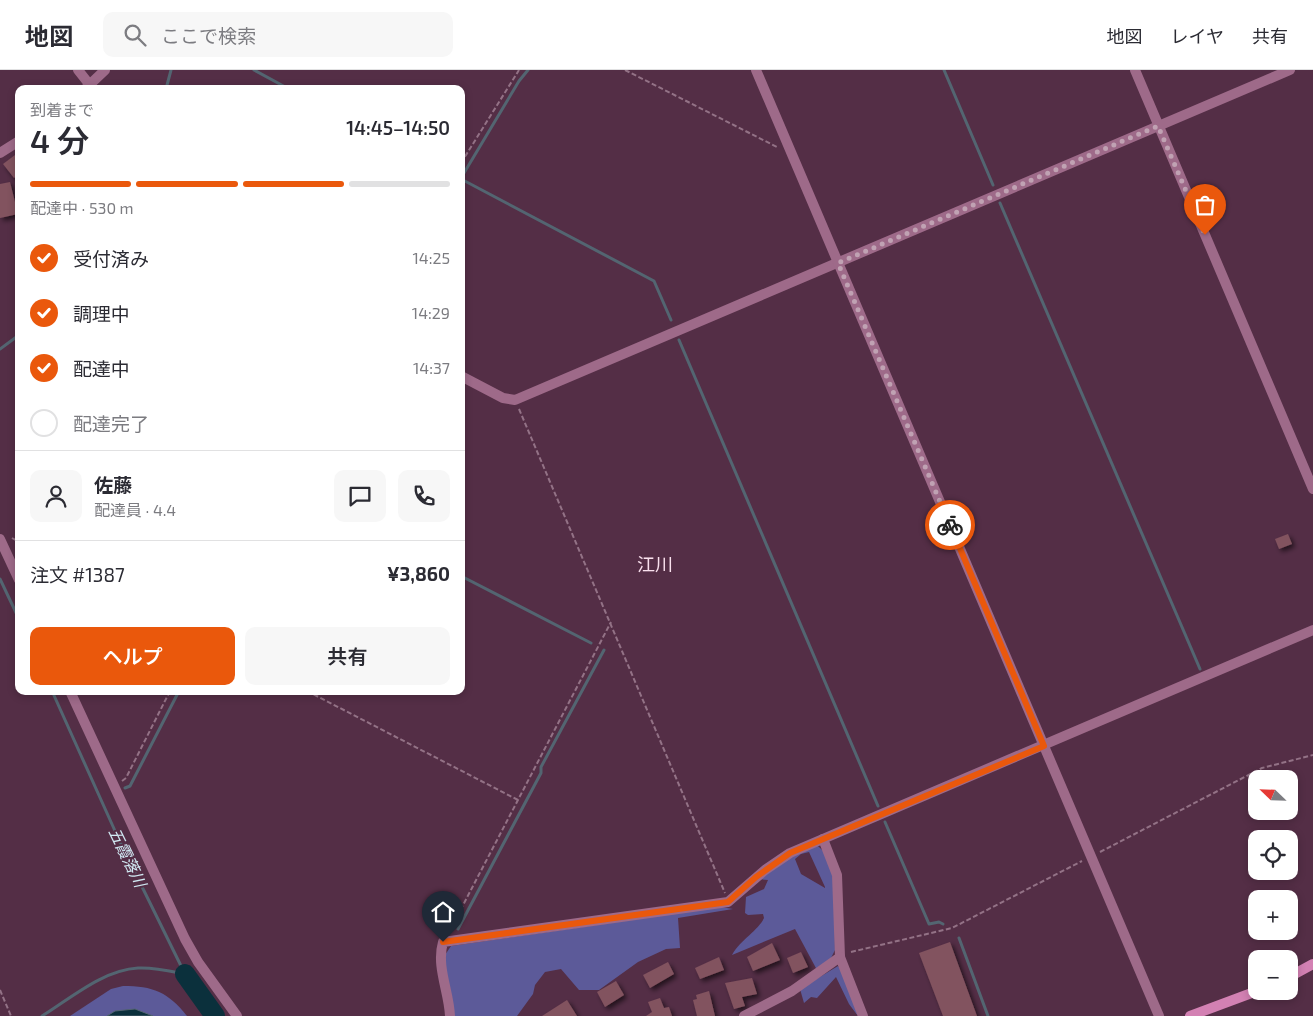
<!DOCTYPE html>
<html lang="ja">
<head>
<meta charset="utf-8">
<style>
	:root { --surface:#fff; --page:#f7f7f7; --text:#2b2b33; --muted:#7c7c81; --line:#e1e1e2; --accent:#ea580c }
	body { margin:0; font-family:"Exo 2","Noto Sans JP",sans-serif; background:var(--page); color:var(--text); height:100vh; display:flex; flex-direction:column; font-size:19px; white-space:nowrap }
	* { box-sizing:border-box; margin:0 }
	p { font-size:16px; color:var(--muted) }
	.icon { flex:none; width:28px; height:28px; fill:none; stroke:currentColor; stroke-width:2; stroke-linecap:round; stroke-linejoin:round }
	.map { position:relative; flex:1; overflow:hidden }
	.sheet { position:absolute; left:15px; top:15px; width:450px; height:610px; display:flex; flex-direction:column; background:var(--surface); border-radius:10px; box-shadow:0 2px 8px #0003 }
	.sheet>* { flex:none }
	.needle { width:32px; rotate:293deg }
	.controls { position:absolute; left:1248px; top:700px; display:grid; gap:10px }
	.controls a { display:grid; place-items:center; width:50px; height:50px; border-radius:10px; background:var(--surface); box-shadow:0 2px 8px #0003; font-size:25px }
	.pin { position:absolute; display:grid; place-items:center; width:42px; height:42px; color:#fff; margin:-51px -21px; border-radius:50% 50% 50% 0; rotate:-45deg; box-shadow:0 0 5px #0007 }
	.pin .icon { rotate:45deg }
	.courier { position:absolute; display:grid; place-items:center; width:50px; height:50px; margin:-25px; border:4px solid #ea580c; border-radius:50%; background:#fff; color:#222; box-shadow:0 1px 6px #0007 }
	.headline em { font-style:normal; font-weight:600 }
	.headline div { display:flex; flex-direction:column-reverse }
	.headline { display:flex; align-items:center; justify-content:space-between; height:85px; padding:0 15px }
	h1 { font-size:32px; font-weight:600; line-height:38px }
	.bar { display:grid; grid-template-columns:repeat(4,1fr); gap:8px 5px; align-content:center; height:60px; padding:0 15px }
	.bar i { height:6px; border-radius:4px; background:var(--line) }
	.bar .on { background:var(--accent) }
	.bar p { grid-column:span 4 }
	.line { display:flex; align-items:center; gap:12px; padding:0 15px; border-top:1px solid var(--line) }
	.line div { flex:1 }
	.round { display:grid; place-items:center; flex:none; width:52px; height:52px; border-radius:10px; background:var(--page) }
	ol { padding:0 15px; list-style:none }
	li { display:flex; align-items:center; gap:15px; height:55px }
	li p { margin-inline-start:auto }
	li .icon { padding:5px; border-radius:50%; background:var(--accent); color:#fff; stroke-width:4 }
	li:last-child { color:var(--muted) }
	li i { width:28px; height:28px; border:2px solid var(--line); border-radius:50% }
	.action { display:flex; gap:10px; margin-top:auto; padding:10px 15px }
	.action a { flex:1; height:58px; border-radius:10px; background:var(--accent); color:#fff; font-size:20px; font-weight:600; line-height:58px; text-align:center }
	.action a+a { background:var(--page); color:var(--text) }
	header { display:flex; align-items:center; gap:30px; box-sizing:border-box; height:70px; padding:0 25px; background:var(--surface); border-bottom:1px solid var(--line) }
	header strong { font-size:24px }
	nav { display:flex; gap:28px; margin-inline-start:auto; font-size:18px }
	.search { width:350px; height:45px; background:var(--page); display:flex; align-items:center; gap:12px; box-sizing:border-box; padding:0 18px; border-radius:10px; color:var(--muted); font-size:19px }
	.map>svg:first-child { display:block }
</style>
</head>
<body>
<header>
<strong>地図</strong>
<div class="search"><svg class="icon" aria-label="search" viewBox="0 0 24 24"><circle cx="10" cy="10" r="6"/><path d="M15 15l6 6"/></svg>ここで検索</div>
<nav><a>地図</a><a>レイヤ</a><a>共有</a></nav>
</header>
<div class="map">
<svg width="1313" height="946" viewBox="0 0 1313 946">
	<defs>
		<filter id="shadow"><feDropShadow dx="3" dy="3" stdDeviation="2.5" flood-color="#0009"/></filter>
	</defs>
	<rect width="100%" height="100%" fill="#542e46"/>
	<!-- green -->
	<g fill="#5c5a99" fill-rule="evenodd">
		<path d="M816,775c25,13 18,79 19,105l-4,8 -14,12 -22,-41 -63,26c9,-16 26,-24 32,-37l-1,-4 -15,1 -3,-2 1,-16 18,-8 4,-9 -10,-1 35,-25zM809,782l16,35v1l-24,-14 -6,-15 6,-5z"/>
		<polygon points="721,837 733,839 678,848 680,878 666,879 638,892 599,920 579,920 561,899 545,902 535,915 533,924 517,946 454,946 443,888 451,876"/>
		<polygon points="838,896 843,903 858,946 849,934 836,907 817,928 811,927 804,933 800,919"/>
		<path d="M123,916c30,0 45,6 64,30h-117l41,-27z"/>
	</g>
	<!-- water -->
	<polygon fill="#0b303c" stroke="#536571" points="135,939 153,946 107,946 115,941"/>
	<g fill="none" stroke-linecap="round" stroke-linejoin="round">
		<!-- stream -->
		<g stroke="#536571" stroke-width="3">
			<polyline points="254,0 289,19"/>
			<polyline points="944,0 993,115"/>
			<polyline points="166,19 171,0"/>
			<polyline points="461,108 519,11 528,0"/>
			<polyline points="461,109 654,211 671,250"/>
			<polyline points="1000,133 1200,599"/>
			<polyline points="679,270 878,736"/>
			<polyline points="0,279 19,265"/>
			<polyline points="461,506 591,573"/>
			<polyline points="0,509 19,549"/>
			<polyline points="52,621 120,772 185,904"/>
			<polyline points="125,718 130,716 179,621"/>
			<polyline points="885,752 929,854 939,852 943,854"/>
			<polyline points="458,859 541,703 541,697 604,580"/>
			<polyline points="959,868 988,946"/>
			<path d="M42,946c29,-18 61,-46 96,-48 16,-1 32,3 47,6"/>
		</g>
		<!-- river -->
		<polyline stroke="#0b303c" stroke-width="20" points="185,904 215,946"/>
	</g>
	<!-- building -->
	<g fill="#82535f" filter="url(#shadow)">
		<polygon points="19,82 19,104 14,108 3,94"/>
		<polygon points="10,112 18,144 0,148 0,114"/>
		<polygon points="1288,464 1292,474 1279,479 1275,469"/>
		<polygon points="950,872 977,946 943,946 919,883"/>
		<polygon points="772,873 780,890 753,901 747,887"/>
		<polygon points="801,882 808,897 793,903 787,888"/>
		<polygon points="719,887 724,900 700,909 695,898"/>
		<polygon points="668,892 674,904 650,918 643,905"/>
		<polygon points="752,908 757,924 742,927 745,936 734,939 725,913"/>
		<polygon points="616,911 624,925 605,937 597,922"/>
		<polygon points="709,921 715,946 697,946 693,930 697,929 696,925"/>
		<polygon points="660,928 664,938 669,937 672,946 646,946 652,942 648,932"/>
		<polygon points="567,930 577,946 542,946"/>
	</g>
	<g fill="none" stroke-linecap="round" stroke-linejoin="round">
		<!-- path -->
		<g stroke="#937286" stroke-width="2" stroke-dasharray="5 2.5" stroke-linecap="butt">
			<polyline points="625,0 777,77"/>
			<polyline points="461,93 519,0"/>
			<polyline points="519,339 725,823"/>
			<polyline points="12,468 19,472"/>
			<polyline points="307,621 518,730"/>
			<polyline points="122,711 126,708 170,621"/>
			<polyline points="1100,782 1262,698 1313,685"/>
			<polyline points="450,860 611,552"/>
			<polyline points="851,882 952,858 1082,791"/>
			<polyline points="0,920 11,946"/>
		</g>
		<!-- minor -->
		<g stroke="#9e6a89" stroke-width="10">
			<polyline points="78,0 93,19"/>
			<polyline points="1135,0 1313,419"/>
			<polyline points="461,306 503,328 515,330 1290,0"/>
			<polyline points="823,769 837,805 840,887 863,946"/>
			<path d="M450,946c-1,-25 -14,-49 -7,-74l285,-40 37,-32 25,-17 523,-223"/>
			<polyline points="744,946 792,921 840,887"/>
		</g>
		<!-- tertiary -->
		<g stroke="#9e6a89" stroke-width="10">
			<polyline points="756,0 1159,946"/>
			<polyline points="85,19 105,0"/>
			<polyline points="0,83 19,71"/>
			<polyline points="0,469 19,510"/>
			<polyline points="70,621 185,869 198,892 237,946"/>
		</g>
		<!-- secondary -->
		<g stroke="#d381b3" stroke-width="10">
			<polyline points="1289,907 1313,894"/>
			<polyline points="1190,946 1257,921"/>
		</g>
	</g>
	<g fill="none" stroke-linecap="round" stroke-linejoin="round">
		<!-- done -->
		<polyline stroke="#c0a2b3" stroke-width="5" stroke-dasharray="0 9" points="950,455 838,193 1158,56 1205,165"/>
		<!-- route -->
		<polyline stroke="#ea580c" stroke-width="6" points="443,872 728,832 756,807 790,783 1044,676 950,455"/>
	</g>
	<g text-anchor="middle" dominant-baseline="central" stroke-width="4" stroke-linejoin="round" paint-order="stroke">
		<!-- water labels -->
		<g font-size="16" font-style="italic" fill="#d1e9f3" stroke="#542e46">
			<text transform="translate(128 787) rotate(64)">五霞落川</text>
		</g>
		<!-- quarter labels -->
		<g font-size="18" fill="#fae1ee" stroke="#542e46">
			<text x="655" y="494">江川</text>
		</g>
	</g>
</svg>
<div class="controls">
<a><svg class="needle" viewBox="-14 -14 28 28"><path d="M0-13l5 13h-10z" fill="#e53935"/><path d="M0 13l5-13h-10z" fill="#7c7c81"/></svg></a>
<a><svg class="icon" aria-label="locate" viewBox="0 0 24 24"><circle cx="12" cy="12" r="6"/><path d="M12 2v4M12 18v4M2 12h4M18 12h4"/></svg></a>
<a>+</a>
<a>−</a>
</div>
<div class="pin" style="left:1205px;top:165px;background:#ea580c"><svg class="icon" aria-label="bag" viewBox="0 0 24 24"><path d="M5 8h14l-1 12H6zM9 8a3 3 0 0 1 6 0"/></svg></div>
<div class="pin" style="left:443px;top:872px;background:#1f2937"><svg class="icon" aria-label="home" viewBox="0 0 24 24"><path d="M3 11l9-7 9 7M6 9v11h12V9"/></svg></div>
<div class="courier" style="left:950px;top:455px"><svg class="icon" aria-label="bike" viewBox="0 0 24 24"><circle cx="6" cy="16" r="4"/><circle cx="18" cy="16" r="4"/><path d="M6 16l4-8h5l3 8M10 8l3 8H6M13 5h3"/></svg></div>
<section class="sheet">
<div class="headline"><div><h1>4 分</h1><p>到着まで</p></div><em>14:45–14:50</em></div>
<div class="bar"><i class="on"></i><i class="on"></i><i class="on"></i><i></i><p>配達中 · 530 m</p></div>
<ol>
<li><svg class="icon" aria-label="check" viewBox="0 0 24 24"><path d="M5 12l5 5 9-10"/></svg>受付済み<p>14:25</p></li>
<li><svg class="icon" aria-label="check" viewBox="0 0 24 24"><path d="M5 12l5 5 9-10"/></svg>調理中<p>14:29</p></li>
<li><svg class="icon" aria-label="check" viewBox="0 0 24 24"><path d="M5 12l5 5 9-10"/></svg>配達中<p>14:37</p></li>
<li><i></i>配達完了</li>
</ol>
<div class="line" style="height:90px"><a class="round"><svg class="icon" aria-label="person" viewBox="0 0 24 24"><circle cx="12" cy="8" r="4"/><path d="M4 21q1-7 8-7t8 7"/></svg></a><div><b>佐藤</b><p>配達員 · 4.4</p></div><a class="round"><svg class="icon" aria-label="chat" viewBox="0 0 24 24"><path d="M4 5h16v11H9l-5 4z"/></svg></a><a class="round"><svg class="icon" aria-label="phone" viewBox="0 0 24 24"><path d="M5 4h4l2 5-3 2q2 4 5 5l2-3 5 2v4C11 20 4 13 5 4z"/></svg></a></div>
<div class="line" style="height:65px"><div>注文 #1387</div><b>¥3,860</b></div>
<div class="action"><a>ヘルプ</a><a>共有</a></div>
</section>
</div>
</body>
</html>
